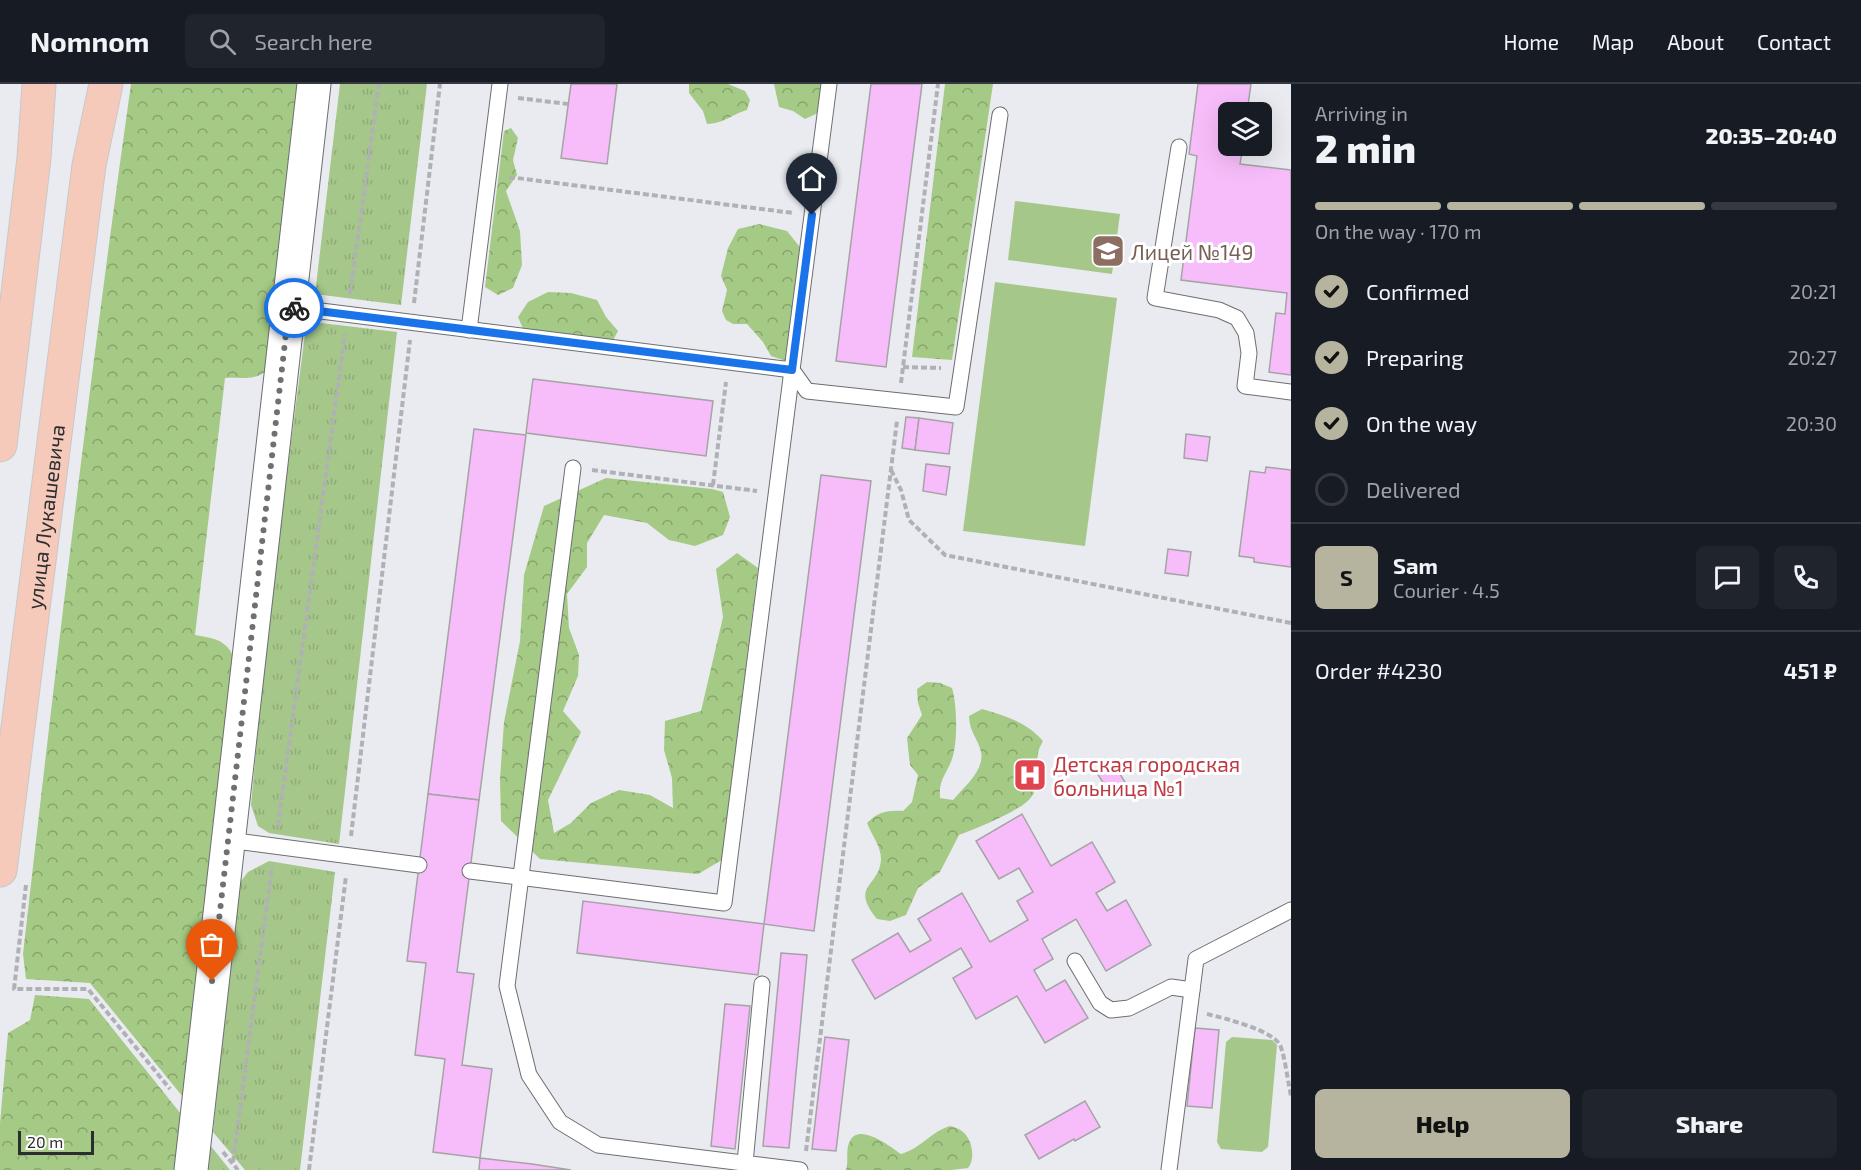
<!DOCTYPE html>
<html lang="en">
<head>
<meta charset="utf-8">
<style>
	:root { --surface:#171b24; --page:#20242c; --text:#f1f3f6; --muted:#9ea1a6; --line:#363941; --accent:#b6b39e }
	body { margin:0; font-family:"Exo 2",sans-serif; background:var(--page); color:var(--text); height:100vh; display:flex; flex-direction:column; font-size:22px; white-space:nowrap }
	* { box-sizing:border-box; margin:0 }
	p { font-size:20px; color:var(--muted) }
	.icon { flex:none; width:33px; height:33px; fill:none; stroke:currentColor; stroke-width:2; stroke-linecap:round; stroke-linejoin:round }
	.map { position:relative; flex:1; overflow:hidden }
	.details { display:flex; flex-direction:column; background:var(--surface); width:570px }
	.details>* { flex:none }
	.controls { position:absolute; left:1218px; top:18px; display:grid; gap:12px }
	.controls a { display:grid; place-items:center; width:54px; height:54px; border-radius:9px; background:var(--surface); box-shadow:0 6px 24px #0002; font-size:30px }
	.scale { position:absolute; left:18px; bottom:15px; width:76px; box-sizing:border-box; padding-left:6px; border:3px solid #2c2d2e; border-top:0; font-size:16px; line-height:21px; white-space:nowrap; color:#2c2d2e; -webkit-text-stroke:4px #fff; paint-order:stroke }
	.pin { position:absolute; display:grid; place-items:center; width:51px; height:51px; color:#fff; margin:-62px -26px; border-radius:50% 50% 50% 0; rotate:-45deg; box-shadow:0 0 6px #0007 }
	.pin .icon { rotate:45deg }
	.courier { position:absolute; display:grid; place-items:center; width:60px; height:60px; margin:-30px; border:4px solid #1a73e8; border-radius:50%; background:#fff; color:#222; box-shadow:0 2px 8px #0007 }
	.overview em { font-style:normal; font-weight:800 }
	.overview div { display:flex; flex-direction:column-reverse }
	.overview { display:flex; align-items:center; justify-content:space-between; height:102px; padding:0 24px }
	h1 { font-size:39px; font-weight:800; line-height:45px }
	.bar { display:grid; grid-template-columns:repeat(4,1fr); gap:9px 6px; align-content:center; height:72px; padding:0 24px }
	.bar i { height:8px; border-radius:4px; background:var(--line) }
	.bar .on { background:var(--accent) }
	.bar p { grid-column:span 4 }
	.line { display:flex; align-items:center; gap:15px; padding:0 24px; border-top:2px solid var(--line) }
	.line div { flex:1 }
	.round { display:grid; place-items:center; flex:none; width:63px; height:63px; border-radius:9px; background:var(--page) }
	ol { padding:0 24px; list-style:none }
	li { display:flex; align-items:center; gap:18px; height:66px }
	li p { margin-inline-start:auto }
	li .icon { padding:6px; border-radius:50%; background:var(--accent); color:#111; stroke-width:4 }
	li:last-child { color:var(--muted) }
	li i { width:33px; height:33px; border:3px solid var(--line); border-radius:50% }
	.button { display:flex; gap:12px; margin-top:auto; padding:12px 24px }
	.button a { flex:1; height:69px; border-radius:9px; background:var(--accent); color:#111; font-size:24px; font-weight:800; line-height:69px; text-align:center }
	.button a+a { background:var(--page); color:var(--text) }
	header { display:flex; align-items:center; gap:36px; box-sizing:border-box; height:84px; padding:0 30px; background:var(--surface); border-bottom:2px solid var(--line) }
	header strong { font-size:28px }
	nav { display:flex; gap:33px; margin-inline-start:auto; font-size:21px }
	.search { width:420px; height:54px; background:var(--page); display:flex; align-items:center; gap:15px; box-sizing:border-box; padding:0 21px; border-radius:9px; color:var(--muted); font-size:22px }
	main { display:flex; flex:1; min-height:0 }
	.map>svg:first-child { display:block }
</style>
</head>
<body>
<header>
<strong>Nomnom</strong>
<div class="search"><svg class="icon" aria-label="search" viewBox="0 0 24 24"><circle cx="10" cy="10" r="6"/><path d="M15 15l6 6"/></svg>Search here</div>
<nav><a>Home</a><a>Map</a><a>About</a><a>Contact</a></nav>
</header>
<main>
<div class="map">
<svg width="1291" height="1086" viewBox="0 0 1291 1086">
	<defs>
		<pattern id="grass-tufts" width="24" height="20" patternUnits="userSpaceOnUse" patternTransform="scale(1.5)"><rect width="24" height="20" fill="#a6c78a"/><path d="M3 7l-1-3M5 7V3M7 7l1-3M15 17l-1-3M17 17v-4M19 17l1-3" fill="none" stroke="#8fab77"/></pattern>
		<pattern id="forest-crowns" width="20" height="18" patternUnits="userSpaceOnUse" patternTransform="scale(1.5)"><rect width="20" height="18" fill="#a5ca85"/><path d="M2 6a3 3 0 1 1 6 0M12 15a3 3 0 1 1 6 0" fill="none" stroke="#87a46d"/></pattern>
	</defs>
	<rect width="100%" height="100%" fill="#e9ebf0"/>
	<!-- grass -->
	<g fill="url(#grass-tufts)">
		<polygon points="340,0 427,0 401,221 315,210"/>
		<polygon points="321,239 397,248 339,760 269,749 258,742 251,721 268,536 306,242"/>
		<polygon points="269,777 335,788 300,1086 245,1086 213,1048 238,801 248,788"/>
		<polygon points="210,1061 230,1086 208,1086"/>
	</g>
	<!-- forest -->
	<g fill="url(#forest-crowns)">
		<path d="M131,0h166l2,7 -32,279c-10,11 -28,7 -42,8l-30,257c16,3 31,4 38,21l-50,441 -93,-114 -64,-4 -3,-25c33,-290 67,-580 108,-870z"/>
		<path d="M689,0h39l17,7 5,9 -3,10c-17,5 -21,13 -40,14l-4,-13 -14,-18z"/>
		<polygon points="774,0 824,0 820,28 805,35 793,27 779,23"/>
		<polygon points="945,0 993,0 952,276 912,273"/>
		<polygon points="511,44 518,54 513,76 517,91 506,107 520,147 522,181 513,204 498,211 485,203 504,47"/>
		<polygon points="759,140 787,147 803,167 786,277 771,272 763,258 747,240 733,240 726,236 722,227 727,206 721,192 728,164 738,145"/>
		<polygon points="548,208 571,209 597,216 606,233 618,247 612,258 524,247 518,233 528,218"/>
		<polygon points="606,394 712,405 723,408 730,433 723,451 695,462 669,456 647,439 604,431 587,459 587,483 567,510 569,544 579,571 578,592 563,627 581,648 548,716 554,749 571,739 591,719 619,706 650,711 673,724 672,694 664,666 665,637 701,627 723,533 716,485 737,469 758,484 722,776 698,790 540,775 501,737 500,695 504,638 520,557 524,491 544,422"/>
		<path d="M927,598l13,1 12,5c5,16 6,54 0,71 -6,17 -13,19 -12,39l13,2c11,-13 32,-30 28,-48 -3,-14 -11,-18 -12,-36l13,-7c23,7 45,13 61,32 -2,4 -5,9 -5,13 -3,13 2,30 -6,42 -8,14 -57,33 -73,39l-19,37 -22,16 -12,27 -16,6 -13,-2c-28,-34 3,-32 4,-60 0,-13 -9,-23 -14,-36 11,-11 20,-13 36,-12l9,-9 6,-27 -8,-10 -3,-27 15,-23 -4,-12 -1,-14z"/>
		<polygon points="35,911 89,915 181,1030 174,1086 0,1086 0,1039 8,949 30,936"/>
		<path d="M950,1042c4,1 10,3 13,6 9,7 13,27 5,36l-17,2h-105c3,-9 -1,-21 4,-29 9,-19 41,6 51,13 21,-6 29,-22 49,-28z"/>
	</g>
	<!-- pitch -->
	<g fill="#a6c78a">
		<polygon points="1015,117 1120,130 1112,190 1008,176"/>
		<polygon points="995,198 1117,214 1085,462 963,447"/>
		<polygon points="1232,953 1272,956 1277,961 1268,1063 1262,1068 1221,1065 1217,1058 1226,958"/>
	</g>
	<!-- building -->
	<g fill="#f6bdfa" stroke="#a6a3a6" stroke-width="1.5">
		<polygon points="571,0 617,0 607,80 561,74"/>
		<polygon points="871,0 922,0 886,283 836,277"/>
		<polygon points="1198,0 1251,0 1247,28 1228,28 1228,62 1243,62 1240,80 1291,86 1291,291 1269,288 1276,229 1285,230 1287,209 1181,196 1197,72 1189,70"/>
		<polygon points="533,295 713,317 706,372 526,349"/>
		<polygon points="906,333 919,334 915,366 902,364"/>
		<polygon points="919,334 953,339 949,370 915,366"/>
		<polygon points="474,345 526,351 479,716 428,710"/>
		<polygon points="1186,350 1210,353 1207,377 1184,374"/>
		<polygon points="926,380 950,383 946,411 923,407"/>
		<polygon points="1266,383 1291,386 1291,483 1254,478 1254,474 1239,472 1250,387 1265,389"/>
		<polygon points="821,391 871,397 814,847 764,840 758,891 577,869 583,817 764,840"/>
		<polygon points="1168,465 1191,468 1188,492 1165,489"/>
		<polygon points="1113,679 1125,698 1109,708 1097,689"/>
		<polygon points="428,710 479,716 457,888 474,890 462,981 492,985 480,1074 433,1068 445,975 415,971 426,879 407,877"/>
		<polygon points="1022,730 1051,782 1092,758 1115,798 1096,809 1107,827 1126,816 1151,861 1106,887 1076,835 1042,855 1053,875 1034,886 1046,907 1065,896 1088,934 1045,959 1017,912 976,935 953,894 972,883 961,864 875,915 852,876 898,849 910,868 931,856 918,835 962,809 990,858 1028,836 1017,817 1033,808 1019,784 999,795 976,757"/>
		<polygon points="781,869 807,871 789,1064 763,1062"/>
		<polygon points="725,920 750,922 735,1065 711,1062"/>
		<polygon points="1195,944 1219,946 1212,1024 1187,1022"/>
		<polygon points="825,953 849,956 836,1067 812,1065"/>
		<polygon points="1085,1017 1100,1043 1075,1057 1074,1055 1039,1075 1025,1051"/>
		<polygon points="480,1074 532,1080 571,1086 479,1086"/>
	</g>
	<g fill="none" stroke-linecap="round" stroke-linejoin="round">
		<!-- lane casing -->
		<g stroke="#6c6e72" stroke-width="17">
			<g id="lane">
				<polyline points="1179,63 1155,214 1219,226 1237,234 1246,249 1249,269 1245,302 1291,308"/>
				<polyline points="289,223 792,286 829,0"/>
				<polyline points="469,246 500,0"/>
				<polyline points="792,286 807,307 956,323 1000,31"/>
				<polyline points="573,384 507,902 529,991 560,1038 598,1061 800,1086"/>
				<polyline points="228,756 419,781"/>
				<polyline points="470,787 724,819 792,286"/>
				<polyline points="1075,877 1100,919 1111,926 1129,924 1171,903 1192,906"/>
				<polyline points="745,1079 762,900"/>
				<polyline points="1169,1086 1196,875 1291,826"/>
			</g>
		</g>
		<!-- secondary casing -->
		<g stroke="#6c6e72" stroke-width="35">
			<polyline id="secondary" points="191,1086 314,0"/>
		</g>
		<!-- primary casing -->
		<g stroke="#c8c8c9" stroke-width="35">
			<g id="primary">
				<polyline points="0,361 34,74 39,0"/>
				<path id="s1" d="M0,786l89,-705 17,-81"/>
			</g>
		</g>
		<!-- path -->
		<g stroke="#b0b1b5" stroke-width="4" stroke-dasharray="6 3" stroke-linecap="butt">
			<polyline points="518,14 568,20"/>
			<polyline points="509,93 793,129"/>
			<polyline points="350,210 379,0"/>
			<polyline points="414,219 440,0"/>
			<polyline points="903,283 941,284"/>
			<polyline points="901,299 938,0"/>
			<polyline points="592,386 757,407"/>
			<polyline points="891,386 901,406 909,436 945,471 1291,539"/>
			<polyline points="713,401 726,298"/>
			<polyline points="278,742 345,250"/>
			<polyline points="351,752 410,256"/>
			<polyline points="26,801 14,905 88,905 170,1005"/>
			<path d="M1207,930c17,4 65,16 73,31 5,11 8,38 11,51"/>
			<polyline points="806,1067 897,337"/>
			<polyline points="223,1068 238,1086"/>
			<polyline points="233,1078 272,782"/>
			<polyline points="309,1086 346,792"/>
		</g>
		<!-- lane -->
		<use href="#lane" stroke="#fff" stroke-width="15"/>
		<!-- secondary -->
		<use href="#secondary" stroke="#fff" stroke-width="33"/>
		<!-- primary -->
		<use href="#primary" stroke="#f5cabb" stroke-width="33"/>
	</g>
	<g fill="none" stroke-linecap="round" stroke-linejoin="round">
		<!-- done -->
		<polyline stroke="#6e7072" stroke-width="6" stroke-dasharray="0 10.8" points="212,897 289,223 294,224"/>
		<!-- route -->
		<polyline stroke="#1a73e8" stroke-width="8" points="294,224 792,286 812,131"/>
	</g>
	<!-- icons -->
	<defs>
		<g id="school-square" transform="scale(1.725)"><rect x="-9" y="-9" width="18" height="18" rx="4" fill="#8d6e63" stroke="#fff"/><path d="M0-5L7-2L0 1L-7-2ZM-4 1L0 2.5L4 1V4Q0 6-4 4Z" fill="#fff"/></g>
		<g id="hospital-square" transform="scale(1.725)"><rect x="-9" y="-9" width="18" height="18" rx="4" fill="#e0444e" stroke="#fff"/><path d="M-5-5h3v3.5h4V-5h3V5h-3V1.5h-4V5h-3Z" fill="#fff"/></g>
	</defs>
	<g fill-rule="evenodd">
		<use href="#school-square" x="1108" y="167"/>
		<use href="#hospital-square" x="1030" y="691"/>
	</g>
	<g text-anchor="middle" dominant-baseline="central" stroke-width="6" stroke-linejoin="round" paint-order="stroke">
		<!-- education labels -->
		<g font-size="21" fill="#785e54" stroke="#fff" text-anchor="start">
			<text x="1131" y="167">Лицей №149</text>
		</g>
		<!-- street labels -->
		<g font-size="21" fill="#2c2d2e" stroke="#fff">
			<text stroke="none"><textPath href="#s1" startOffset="356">улица Лукашевича</textPath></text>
		</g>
		<!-- health labels -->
		<g font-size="21" fill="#be3a42" stroke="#fff" text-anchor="start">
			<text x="1053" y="679">Детская городская<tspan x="1053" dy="24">больница №1</tspan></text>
		</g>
	</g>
</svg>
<div class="controls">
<a><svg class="icon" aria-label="layers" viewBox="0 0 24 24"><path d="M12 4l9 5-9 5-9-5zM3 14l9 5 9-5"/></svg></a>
</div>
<div class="scale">20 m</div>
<div class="pin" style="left:212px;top:897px;background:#ea580c"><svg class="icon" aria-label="bag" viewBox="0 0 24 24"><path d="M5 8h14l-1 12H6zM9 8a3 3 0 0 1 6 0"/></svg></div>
<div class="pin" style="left:812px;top:131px;background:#1f2937"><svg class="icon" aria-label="home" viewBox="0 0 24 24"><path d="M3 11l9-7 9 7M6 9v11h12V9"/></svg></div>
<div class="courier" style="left:294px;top:224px"><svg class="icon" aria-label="bike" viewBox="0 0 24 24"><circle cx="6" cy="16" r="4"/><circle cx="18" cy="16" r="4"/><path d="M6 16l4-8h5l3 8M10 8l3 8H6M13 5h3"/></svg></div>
</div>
<section class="details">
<div class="overview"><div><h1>2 min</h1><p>Arriving in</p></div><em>20:35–20:40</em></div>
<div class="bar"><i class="on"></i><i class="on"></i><i class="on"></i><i></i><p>On the way · 170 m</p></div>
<ol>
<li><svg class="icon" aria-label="check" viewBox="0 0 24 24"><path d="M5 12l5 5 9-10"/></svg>Confirmed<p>20:21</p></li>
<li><svg class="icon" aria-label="check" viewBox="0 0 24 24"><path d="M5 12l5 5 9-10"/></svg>Preparing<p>20:27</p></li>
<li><svg class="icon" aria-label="check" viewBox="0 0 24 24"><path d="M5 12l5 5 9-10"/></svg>On the way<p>20:30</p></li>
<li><i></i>Delivered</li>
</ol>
<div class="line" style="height:108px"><b class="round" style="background:var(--accent);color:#111">S</b><div><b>Sam</b><p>Courier · 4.5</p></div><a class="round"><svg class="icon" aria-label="chat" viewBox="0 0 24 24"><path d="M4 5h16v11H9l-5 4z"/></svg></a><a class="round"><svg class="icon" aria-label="phone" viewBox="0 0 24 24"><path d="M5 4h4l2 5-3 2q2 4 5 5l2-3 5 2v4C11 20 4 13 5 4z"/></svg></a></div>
<div class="line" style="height:78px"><div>Order #4230</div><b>451 ₽</b></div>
<div class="button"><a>Help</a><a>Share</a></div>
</section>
</main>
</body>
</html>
